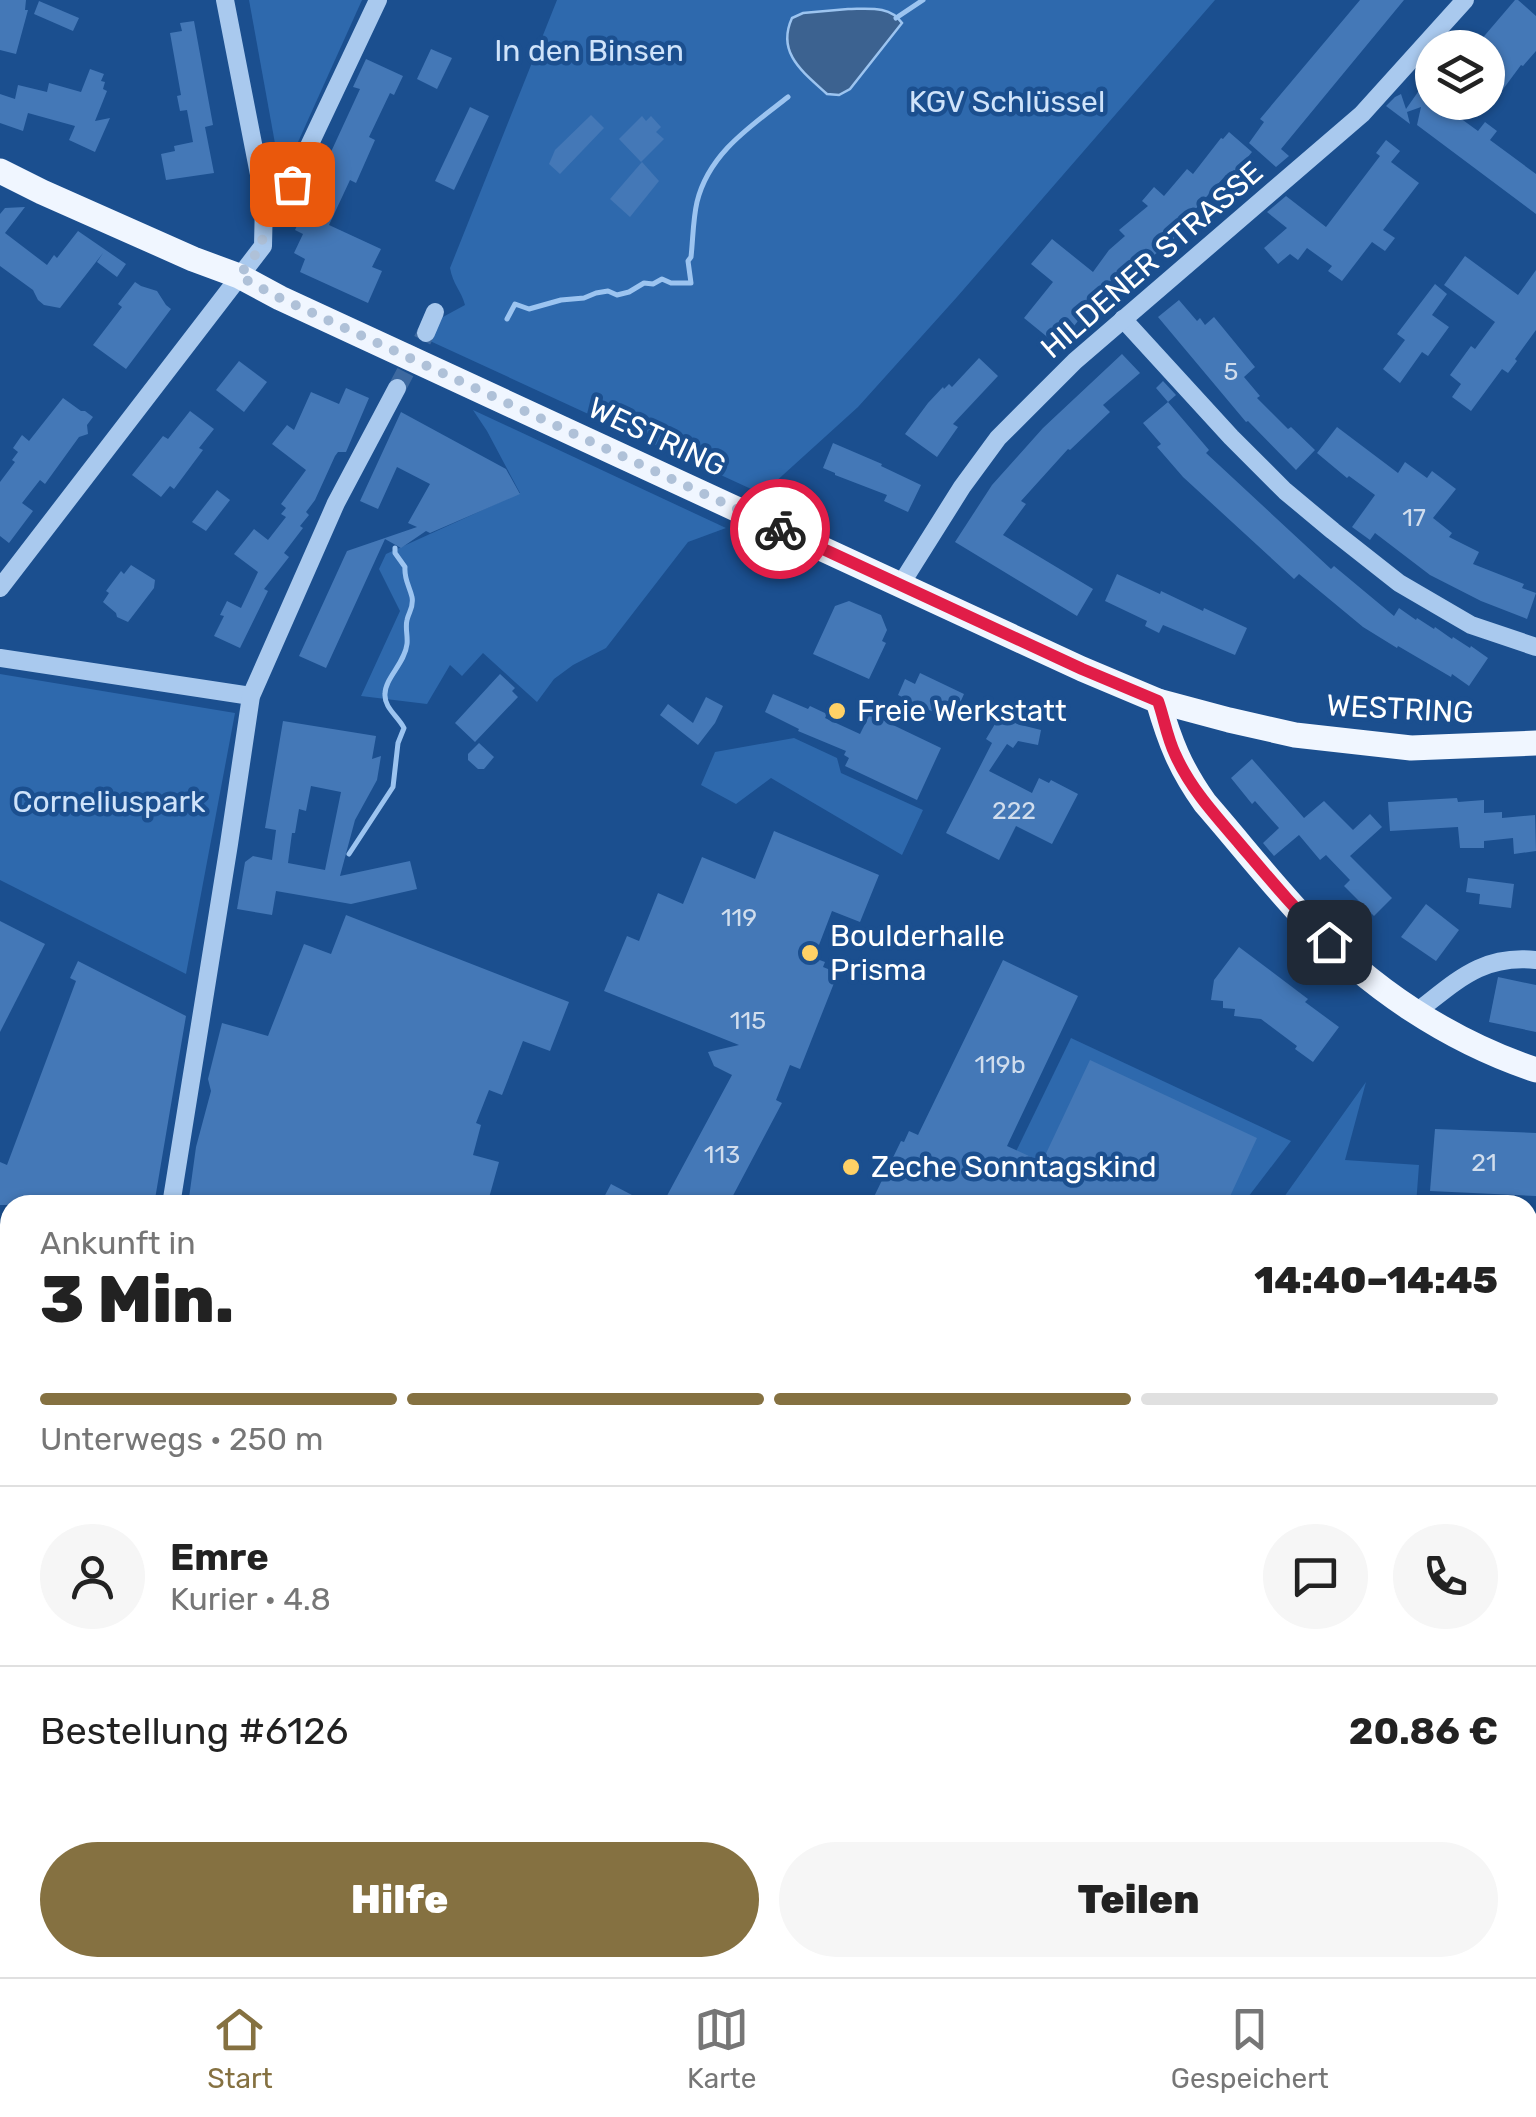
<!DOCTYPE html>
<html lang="de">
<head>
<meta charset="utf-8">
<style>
	:root { --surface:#fff; --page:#f6f6f6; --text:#222; --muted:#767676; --line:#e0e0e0; --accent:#857141 }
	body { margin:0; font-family:Rubik,sans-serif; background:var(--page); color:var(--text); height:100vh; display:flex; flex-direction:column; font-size:38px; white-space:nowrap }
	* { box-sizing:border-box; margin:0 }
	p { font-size:32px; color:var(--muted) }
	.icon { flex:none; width:55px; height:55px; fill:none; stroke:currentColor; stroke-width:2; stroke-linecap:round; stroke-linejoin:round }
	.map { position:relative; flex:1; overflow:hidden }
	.drawer { position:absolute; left:0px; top:1195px; width:1538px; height:782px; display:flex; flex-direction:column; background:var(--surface); border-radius:30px 30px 0 0; box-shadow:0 2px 8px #0004 }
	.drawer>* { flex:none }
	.buttons { position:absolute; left:1415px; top:30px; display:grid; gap:20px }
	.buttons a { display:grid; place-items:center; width:90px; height:90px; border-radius:50%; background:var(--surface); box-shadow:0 2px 8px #0004; font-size:50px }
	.pin { position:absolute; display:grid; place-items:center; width:85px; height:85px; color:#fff; margin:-42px; border-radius:20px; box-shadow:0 5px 15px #0006 }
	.courier { position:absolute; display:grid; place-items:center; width:100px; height:100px; margin:-50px; border:8px solid #e11d48; border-radius:50%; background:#fff; color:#222; box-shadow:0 2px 12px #0007 }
	.summary em { font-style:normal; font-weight:800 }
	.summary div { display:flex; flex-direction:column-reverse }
	.summary { display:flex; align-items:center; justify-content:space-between; height:170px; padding:0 40px }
	h1 { font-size:65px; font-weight:800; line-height:75px }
	.bar { display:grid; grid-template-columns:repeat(4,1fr); gap:15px 10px; align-content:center; height:120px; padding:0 40px }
	.bar i { height:12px; border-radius:8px; background:var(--line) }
	.bar .active { background:var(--accent) }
	.bar p { grid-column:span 4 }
	.line { display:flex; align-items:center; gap:25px; padding:0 40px; border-top:2px solid var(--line) }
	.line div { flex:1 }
	.round { display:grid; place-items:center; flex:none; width:105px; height:105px; border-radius:52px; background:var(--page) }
	.action { display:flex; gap:20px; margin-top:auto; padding:20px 40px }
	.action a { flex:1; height:115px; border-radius:60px; background:var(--accent); color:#fff; font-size:40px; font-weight:800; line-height:115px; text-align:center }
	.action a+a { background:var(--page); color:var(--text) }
	.dock { display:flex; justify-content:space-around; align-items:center; height:140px; border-top:2px solid var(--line); background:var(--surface); font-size:28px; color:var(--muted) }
	.dock a { display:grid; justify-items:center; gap:5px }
	.dock .active { color:var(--accent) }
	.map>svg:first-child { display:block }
</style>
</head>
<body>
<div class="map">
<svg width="1536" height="1977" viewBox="0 0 1536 1977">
	<rect width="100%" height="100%" fill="#1b4f8f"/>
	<!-- green -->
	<g fill="#2e69ad">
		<polygon points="249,0 362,0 289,162 283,166 278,160"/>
		<path d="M557,0h658l-258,297 -99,110 -96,87 -332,-153 11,-23 24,-13c-4,-15 -12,-20 -15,-37z"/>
		<polygon points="473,410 726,528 688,542 606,648 573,665 554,679 537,702 483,653 462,676 450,665 427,704 361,696 400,611 379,569 386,554 520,493 487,431"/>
		<polygon points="0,674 235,713 186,974 0,880"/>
		<polygon points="794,738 837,758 841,773 923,810 902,855 771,778 736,804 701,785 715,752"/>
		<polygon points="1071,1038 1291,1141 1242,1205 990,1205"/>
		<polygon points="1366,1082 1345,1160 1419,1165 1416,1205 1284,1197"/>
		<polygon points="0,1769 10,1774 10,1881 0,1877"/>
		<polygon points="220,1968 425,1968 445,1977 244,1977"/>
		<polygon points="730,1968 874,1968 894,1977 750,1977"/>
	</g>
	<!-- water -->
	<path fill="#3c6290" stroke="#9cc4f0" stroke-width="2.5" d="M848,9c19,0 42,-4 54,14l-52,66 -11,6 -12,-1c-24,-22 -51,-41 -35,-76l11,-5z"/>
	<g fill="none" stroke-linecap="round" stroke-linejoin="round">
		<!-- stream -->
		<g stroke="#9cc4f0" stroke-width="5">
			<polyline points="896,18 923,0"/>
			<path d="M507,319l8,-15 14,5 32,-9 23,-2 12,-5 12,-2 9,4 12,-3 15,-9 9,1 9,-5 9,4h20l-3,-22 3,-4c2,-18 2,-38 6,-55 12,-49 54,-76 91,-105"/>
			<path d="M349,854l44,-67 5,-44 6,-15c-6,-12 -20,-20 -19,-34 0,-16 20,-31 22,-50 1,-8 -2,-16 0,-24 2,-9 7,-13 5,-23 -3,-12 -8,-18 -7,-30l-10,-14v-5"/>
			<polyline points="842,1968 863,1977"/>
		</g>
	</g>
	<!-- building -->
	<g fill="#4478b7" fill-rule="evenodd">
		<polygon points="0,0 26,0 25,10 28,10 16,54 0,50"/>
		<polygon points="1360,0 1404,0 1281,149 1289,156 1276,167 1249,143 1264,122 1260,119"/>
		<polygon points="1515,0 1518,0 1536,16 1536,51 1523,66 1521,65 1501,92 1488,82 1488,48 1474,48"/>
		<polygon points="39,1 79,18 73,31 34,14"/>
		<polygon points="194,21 213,125 205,127 214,173 166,180 161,154 175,151 174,146 193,142 187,110 180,111 177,96 181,95 170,33 182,31 180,23"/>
		<polygon points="431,49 452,58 437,89 417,79"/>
		<polygon points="366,59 403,76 394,95 390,93 369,137 375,140 356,183 350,180 329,225 381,249 372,267 382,271 368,303 300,272 305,259 294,253 303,234 295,230 360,89 353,87"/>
		<polygon points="90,69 104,74 101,81 105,82 103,89 107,91 95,121 110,118 95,152 69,140 75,126 28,113 23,131 0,123 0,94 15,99 18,85 47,92 49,83 81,92"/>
		<polygon points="1432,72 1431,102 1438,102 1478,131 1485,122 1497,131 1490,140 1536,174 1536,214 1417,125 1421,107 1407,112 1410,124 1386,106 1395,97 1401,94 1406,109"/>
		<polygon points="470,107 489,116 454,190 435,181"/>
		<polygon points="591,115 604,128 560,174 549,164 555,150"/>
		<polygon points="642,116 646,121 651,116 661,127 656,132 664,139 641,162 619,139"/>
		<polygon points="1229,132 1252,152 1236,171 1234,170 1227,177 1226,175 1199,205 1175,233 1178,235 1127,278 1123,273 1107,293 1103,289 1074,326 1067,320 1051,340 1024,318 1053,282 1031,264 1052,239 1093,272 1109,250 1125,236 1119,230 1148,206 1142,201 1154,187 1164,196 1187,169 1193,174 1221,138 1223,139"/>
		<polygon points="1386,140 1400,151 1391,162 1419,183 1383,230 1395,238 1385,251 1372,242 1342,281 1328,271 1332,266 1307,248 1298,260 1290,254 1278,264 1264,248 1287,228 1267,212 1286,196 1326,227 1380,156 1376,153"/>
		<polygon points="642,162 659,181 630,217 610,199"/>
		<polygon points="25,207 5,233 47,265 54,255 57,258 78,231 126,264 117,277 97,262 103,253 60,308 44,305 38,300 33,290 0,266 0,214 5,208"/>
		<polygon points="1465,256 1518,295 1536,270 1536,330 1515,359 1517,361 1508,373 1502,369 1471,411 1452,397 1461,384 1450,375 1471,346 1475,349 1495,322 1444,285"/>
		<polygon points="135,282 141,286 157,291 166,305 171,309 126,369 93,345 122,307 118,304"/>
		<polygon points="1435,284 1447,294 1432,315 1449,327 1428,356 1422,352 1400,383 1383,369 1405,340 1397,334"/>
		<polygon points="1179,300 1197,321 1200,318 1205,325 1214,317 1255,367 1244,377 1260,396 1257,398 1288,429 1291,427 1315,450 1296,470 1248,421 1246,422 1158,317"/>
		<polygon points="1122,354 1140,373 1103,405 1110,412 1070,450 1068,449 1021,501 1026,504 1003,535 1093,589 1077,616 955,542 992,485 1043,428"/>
		<polygon points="979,358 998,376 953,424 958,427 937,457 905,434 928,403 943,387 944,389 949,384 952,387"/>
		<polygon points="239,361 267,382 244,412 216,390"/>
		<polygon points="1163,381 1176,395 1168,402 1209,450 1206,453 1331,569 1334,566 1394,616 1399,608 1416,620 1417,618 1434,629 1435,627 1452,639 1453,637 1470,648 1471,646 1488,658 1469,686 1452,674 1451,677 1398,646 1397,648 1363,627 1299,574 1294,579 1183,477 1157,447 1161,444 1143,423 1168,402 1156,388"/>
		<polygon points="346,388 369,398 346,452 338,452 335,456 315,500 306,512 309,515 300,526 303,528 284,553 289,557 264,589 268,591 240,648 214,636 224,616 220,615 227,601 241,608 258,572 234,554 254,529 268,540 286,517 281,514 286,508 281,504 306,470 272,444 287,425 294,430 311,392 339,404"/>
		<polygon points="63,398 81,411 85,411 93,417 87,425 88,434 79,437 45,484 40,480 22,503 33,511 9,543 0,536 0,482 15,462 12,460 18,452 13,448 22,435 29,441"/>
		<polygon points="190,411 214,429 199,448 203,450 174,489 170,486 161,497 132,475 163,436 168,439"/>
		<polygon points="401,412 506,469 520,494 430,533 426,531 401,548 385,539 326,668 299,656 347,551 417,527 408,523 430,484 397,467 378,509 360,501"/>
		<polygon points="1337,427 1398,473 1405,462 1427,478 1432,471 1456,489 1433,518 1452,533 1449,537 1479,552 1473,564 1524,584 1522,588 1536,593 1527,619 1481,601 1430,575 1375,533 1370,540 1352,527 1375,495 1349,476 1347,478 1317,453"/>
		<polygon points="833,443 882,464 881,466 921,485 908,512 884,501 887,495 835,475 835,473 823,468"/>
		<polygon points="217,490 230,500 206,531 192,522"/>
		<polygon points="131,565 155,580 154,588 128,622 117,617 116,613 103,602 109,593 106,591 121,571 124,574"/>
		<polygon points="1117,574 1160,594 1161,591 1203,611 1204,608 1247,628 1235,655 1163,625 1159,633 1145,626 1147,621 1105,601"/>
		<polygon points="849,601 881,615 887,630 882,641 886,643 869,679 813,654 835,606"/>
		<polygon points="920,673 964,694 952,721 898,695 905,679 915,684"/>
		<polygon points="500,674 515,688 512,691 518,697 475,742 455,723"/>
		<polygon points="773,694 808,709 810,706 827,714 825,718 860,734 870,714 941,748 917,800 845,766 849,758 844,755 846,751 798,731 799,729 765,712"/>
		<polygon points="706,697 723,706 715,723 698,745 660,715 668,704 693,723"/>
		<polygon points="1001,714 1017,724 1041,730 1038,745 1018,741 1013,748 1007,744 989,771 1032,793 1039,778 1049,783 1051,780 1078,794 1052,844 1016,826 999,860 946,833 992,743 986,739"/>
		<path d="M283,721l93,15 -4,23 9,-3 -4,24 -22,40 -15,56 70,-15 7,28 -66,15 -75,-13 -4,24 -35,-6 8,-47 8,-6 19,4 4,-30 -11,-2zM311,786l30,6 -16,78 -37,-7 4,-30h3l4,-24 7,2z"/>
		<polygon points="479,743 494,757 484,769 478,769 468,760 468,754"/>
		<polygon points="1252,759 1304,818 1324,801 1353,830 1370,814 1382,827 1350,856 1392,898 1374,916 1344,886 1350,880 1326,855 1320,860 1299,835 1274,856 1263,843 1279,828 1255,801 1252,804 1231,778"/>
		<polygon points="1457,798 1458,802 1484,800 1484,813 1502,812 1502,818 1535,815 1536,851 1514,854 1513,838 1484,841 1484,848 1460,848 1458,827 1390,831 1388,802"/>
		<polygon points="774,831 879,875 860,922 832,911 814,958 825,962 823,967 838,973 800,1069 790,1065 776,1100 782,1103 728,1205 662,1205 732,1075 714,1066 708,1052 739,1045 604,991 627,936 639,941 658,893 683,904 702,857 755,879"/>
		<polygon points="1468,878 1514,884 1511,908 1479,904 1480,894 1466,892"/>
		<polygon points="1426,904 1459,930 1436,961 1401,937"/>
		<polygon points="346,915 569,1002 550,1051 523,1041 502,1095 489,1090 476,1123 481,1125 473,1155 499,1162 487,1205 438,1205 414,1199 413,1204 394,1200 392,1205 188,1205 196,1147 211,1091 208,1079 222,1023 268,1036 304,944 331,954"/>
		<polygon points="0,921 45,944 0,1032"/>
		<polygon points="1239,947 1308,999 1305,1002 1339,1027 1313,1062 1295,1049 1297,1046 1261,1019 1234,1016 1235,1009 1223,1008 1223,1001 1211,1000 1214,980"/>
		<polygon points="1003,960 1078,996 1007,1146 1042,1162 1090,1060 1257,1138 1226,1205 870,1205 901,1141 904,1142 909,1131 918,1135"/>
		<polygon points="78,961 186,1016 154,1205 0,1205 0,1162 7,1165 76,981 70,978"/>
		<polygon points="1498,977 1536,985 1536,1032 1489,1022"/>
		<polygon points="1435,1129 1536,1133 1536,1196 1430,1191"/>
		<polygon points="611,1184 651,1205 614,1205 603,1199"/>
	</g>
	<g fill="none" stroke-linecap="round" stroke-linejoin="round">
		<!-- minor-tunnel -->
		<polyline stroke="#3d69a0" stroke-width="18" stroke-dasharray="18 9" stroke-linecap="butt" points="397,388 426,333"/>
		<!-- minor -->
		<g stroke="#a9c9ee" stroke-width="18">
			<polyline points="264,200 291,184 378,0"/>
			<polyline points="1123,319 1231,437 1285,491 1333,531 1399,583 1471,625 1536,647"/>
			<polyline points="426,333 435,312"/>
			<polyline points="901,584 962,487 998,438 1075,361 1362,114 1465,0"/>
			<polyline points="0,588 263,246 264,200 225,0"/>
			<polyline points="0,658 251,696"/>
			<path d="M1415,1013c41,-31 66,-59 121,-53"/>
			<polyline points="171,1205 229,844 251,696 336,503 397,388"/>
			<polyline points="1528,1831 1536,1832"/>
			<polyline points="0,1906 10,1910"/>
			<polyline points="155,1968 178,1977"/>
		</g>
		<!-- major -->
		<g stroke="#f0f6ff" stroke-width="25">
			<polyline points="0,171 42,192 193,259 239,276 280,298 1082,669 1158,701 1229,720 1295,735 1411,748 1536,743"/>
			<path d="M1158,701c12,41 22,67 47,102 34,39 66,80 101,117 63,68 143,121 230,150"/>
			<polyline points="0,1289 10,1292"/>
			<polyline points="1528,1534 1536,1534"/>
		</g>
		<!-- rail -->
		<g stroke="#fff" stroke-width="5" stroke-dasharray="18 8" stroke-linecap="butt">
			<polyline points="0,1658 10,1663"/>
			<polyline points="0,1708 10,1713"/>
			<polyline points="517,1968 537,1977"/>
			<polyline points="543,1968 563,1977"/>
			<polyline points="624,1968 645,1977"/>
			<polyline points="650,1968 669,1977"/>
		</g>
	</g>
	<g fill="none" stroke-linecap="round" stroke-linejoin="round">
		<!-- done -->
		<polyline stroke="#afc1d8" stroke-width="10" stroke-dasharray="0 18" points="292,184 264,200 262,246 239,276 280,298 780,529"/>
		<!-- route -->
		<path stroke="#e11d48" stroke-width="12" d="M780,529l302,140 76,32c6,17 9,36 17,53 15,34 40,61 64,89 29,34 57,68 90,99"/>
	</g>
	<!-- markers -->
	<g fill="#ffd166" stroke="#1b4f8f" stroke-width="4">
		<circle cx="837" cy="711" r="10"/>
		<circle cx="810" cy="953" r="10"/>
		<circle cx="851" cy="1167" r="10"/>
	</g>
	<g text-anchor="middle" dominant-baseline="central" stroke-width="9" stroke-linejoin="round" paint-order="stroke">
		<!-- number labels -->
		<g font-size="25" fill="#d0dded">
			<text x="1231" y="371">5</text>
			<text x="1414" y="517">17</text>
			<text x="1014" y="810">222</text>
			<text x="739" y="917">119</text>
			<text x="748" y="1020">115</text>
			<text x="1000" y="1064">119b</text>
			<text x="722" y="1154">113</text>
			<text x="1484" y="1162">21</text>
		</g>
		<!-- park labels -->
		<g font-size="30" fill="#cfe3fa" stroke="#1b4f8f">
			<text x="589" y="51">In den Binsen</text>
			<text x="1007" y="102">KGV Schlüssel</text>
			<text x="109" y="802">Corneliuspark</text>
		</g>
		<!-- street labels -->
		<g font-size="30" fill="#fff" stroke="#1b4f8f">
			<text transform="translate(1152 260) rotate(-41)">HILDENER STRASSE</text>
			<text transform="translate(657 437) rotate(25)">WESTRING</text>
			<text transform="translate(1400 709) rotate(3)">WESTRING</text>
		</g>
		<!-- poi labels -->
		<g font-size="30" fill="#fff" stroke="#1b4f8f" text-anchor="start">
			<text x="857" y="711">Freie Werkstatt</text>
			<text x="830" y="936">Boulderhalle<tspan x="830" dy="34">Prisma</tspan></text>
			<text x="871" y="1167">Zeche Sonntagskind</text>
		</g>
	</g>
</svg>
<div class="buttons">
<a><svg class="icon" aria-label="layers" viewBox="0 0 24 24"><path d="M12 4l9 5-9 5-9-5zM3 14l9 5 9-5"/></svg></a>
</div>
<div class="pin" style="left:292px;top:184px;background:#ea580c"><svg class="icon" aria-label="bag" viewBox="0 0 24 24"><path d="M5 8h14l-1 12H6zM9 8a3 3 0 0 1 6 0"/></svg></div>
<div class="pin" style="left:1329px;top:942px;background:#1f2937"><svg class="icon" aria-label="home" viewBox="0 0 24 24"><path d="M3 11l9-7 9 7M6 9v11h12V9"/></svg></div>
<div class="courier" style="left:780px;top:529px"><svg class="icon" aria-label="bike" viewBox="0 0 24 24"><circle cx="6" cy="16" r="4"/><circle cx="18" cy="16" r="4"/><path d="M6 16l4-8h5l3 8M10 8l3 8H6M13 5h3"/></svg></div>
<section class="drawer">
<div class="summary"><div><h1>3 Min.</h1><p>Ankunft in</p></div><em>14:40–14:45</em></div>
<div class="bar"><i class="active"></i><i class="active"></i><i class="active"></i><i></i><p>Unterwegs · 250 m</p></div>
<div class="line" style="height:180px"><a class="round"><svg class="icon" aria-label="person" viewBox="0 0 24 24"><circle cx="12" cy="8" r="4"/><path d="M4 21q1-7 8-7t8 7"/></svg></a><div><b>Emre</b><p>Kurier · 4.8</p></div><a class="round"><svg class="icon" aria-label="chat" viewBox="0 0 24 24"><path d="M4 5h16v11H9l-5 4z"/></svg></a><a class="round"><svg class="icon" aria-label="phone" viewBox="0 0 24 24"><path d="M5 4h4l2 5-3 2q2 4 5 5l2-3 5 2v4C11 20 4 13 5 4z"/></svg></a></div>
<div class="line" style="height:130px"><div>Bestellung #6126</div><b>20.86 €</b></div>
<div class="action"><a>Hilfe</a><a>Teilen</a></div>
</section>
</div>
<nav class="dock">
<a class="active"><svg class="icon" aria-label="home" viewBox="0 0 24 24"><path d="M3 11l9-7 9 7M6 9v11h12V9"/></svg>Start</a>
<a><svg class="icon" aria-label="map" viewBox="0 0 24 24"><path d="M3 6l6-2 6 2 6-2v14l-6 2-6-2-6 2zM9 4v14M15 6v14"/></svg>Karte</a>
<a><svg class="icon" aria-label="saved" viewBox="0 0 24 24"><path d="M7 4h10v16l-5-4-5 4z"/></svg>Gespeichert</a>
</nav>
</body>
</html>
